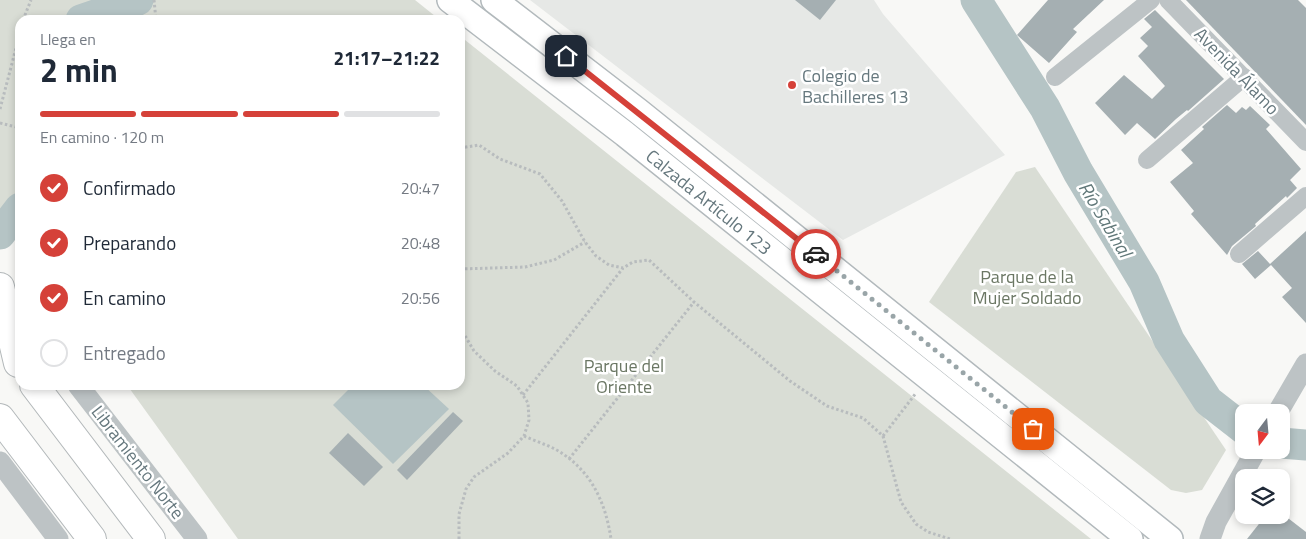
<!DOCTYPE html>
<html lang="es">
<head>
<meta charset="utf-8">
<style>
	:root { --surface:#fff; --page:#f2f2f3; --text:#1f2937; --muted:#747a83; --line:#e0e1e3; --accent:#d54139 }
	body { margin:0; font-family:"Titillium Web",sans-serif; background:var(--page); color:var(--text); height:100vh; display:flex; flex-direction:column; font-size:19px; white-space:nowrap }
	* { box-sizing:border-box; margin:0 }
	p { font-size:16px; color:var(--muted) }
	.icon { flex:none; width:28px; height:28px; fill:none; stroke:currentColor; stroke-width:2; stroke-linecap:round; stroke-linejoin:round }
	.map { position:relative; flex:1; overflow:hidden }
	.panel { position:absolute; left:15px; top:15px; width:450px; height:375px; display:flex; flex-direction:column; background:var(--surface); border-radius:15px; box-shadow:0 2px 8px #0003 }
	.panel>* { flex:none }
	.needle { width:32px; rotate:196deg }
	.buttons { position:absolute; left:1235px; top:404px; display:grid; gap:10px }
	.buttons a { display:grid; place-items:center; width:55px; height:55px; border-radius:10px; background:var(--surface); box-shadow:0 2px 8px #0003; font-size:25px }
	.pin { position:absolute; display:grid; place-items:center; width:42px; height:42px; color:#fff; margin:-21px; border-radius:10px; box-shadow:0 2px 8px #0006 }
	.courier { position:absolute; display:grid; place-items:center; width:50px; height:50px; margin:-25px; border:4px solid #d54139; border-radius:50%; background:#fff; color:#222; box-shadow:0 1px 6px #0007 }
	.headline em { font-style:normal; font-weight:700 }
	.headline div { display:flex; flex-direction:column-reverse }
	.headline { display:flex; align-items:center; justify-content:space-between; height:85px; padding:0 25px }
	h1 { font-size:32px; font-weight:700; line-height:38px }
	.bar { display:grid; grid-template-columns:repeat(4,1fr); gap:8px 5px; align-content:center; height:60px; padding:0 25px }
	.bar i { height:6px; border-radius:4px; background:var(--line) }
	.bar .active { background:var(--accent) }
	.bar p { grid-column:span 4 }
	ol { padding:0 25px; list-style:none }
	li { display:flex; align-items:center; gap:15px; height:55px }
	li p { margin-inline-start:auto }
	li .icon { padding:5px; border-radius:50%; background:var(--accent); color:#fff; stroke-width:4 }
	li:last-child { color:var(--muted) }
	li i { width:28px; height:28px; border:2px solid var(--line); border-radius:50% }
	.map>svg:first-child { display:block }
</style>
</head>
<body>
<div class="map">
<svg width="1306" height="539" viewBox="0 0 1306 539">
	<rect width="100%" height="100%" fill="#f8f8f6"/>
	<!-- built -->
	<polygon fill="#e6e8e6" points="530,0 874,0 883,14 1005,155 843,240"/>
	<!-- green -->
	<g fill="#d9ddd5">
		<polygon points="0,0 415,0 440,20 20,20 20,237 0,209"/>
		<polygon points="460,36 1091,539 238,539 127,385 460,385"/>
		<polygon points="1035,167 1226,450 1202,490 1186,493 1171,490 929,302 1016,172"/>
	</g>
	<!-- water -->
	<polygon fill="#b5c4c5" points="353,385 423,385 449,409 393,464 333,405"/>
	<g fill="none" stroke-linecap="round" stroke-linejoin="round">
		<!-- river -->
		<g stroke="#b5c4c5" stroke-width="31">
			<polyline points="976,0 1045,108 1078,172 1144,282 1169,340 1208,401 1244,429"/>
			<polyline points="81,20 138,0"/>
			<polyline points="0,234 20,208"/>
			<polyline points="1281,443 1306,445"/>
		</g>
	</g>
	<!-- building -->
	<g fill="#a5afb2">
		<polygon points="795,0 836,0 820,20"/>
		<polygon points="1048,0 1104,0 1073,29 1077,32 1049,63 1017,35"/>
		<polygon points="1186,0 1298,0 1306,8 1306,125"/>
		<polygon points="1155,10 1224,79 1188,111 1187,110 1176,119 1155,139 1137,123 1125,135 1095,103 1124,75 1152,99 1165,86 1138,56 1148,46 1140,38 1152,27 1144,19"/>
		<polygon points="1227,105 1236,113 1242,107 1246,110 1250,106 1270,125 1266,129 1301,169 1290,180 1297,188 1287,198 1286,196 1255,224 1256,226 1232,246 1227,255 1191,214 1194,211 1170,182 1193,163 1181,150 1204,129 1202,127"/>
		<polygon points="1306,231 1306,323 1282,297 1292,288 1271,265 1255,279 1242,264 1258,251 1270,264"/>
		<polygon points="453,412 463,421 407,480 397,470"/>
		<polygon points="348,433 383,467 364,486 329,453"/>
		<polygon points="1266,515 1284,515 1306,532 1306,539 1247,539"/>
	</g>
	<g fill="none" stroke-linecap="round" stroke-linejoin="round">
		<!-- secondary casing -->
		<g stroke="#b2b9bc" stroke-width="28">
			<g id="secondary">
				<polyline points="450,0 625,134 1130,539"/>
				<polyline points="494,0 638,111 1170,539"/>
			</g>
		</g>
		<!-- trunk casing -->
		<g stroke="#b3b8ba" stroke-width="30">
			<g id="trunk">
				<polyline points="0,287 18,363"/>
				<polyline points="34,385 151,539"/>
				<polyline points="0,418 92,539"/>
			</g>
		</g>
		<!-- path -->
		<g stroke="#b8bcbe" stroke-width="3" stroke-dasharray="2.5 2.5" stroke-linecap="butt">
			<polyline points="154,0 156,20"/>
			<polyline points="23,20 31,0"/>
			<polyline points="0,109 20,33"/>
			<polyline points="0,123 20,128"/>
			<polyline points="460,148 479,145 500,159 540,174 562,201 585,242 596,256 609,265 623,268 633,262 649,260 694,302 790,381 827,406 863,418 883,436 901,502 916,524 928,532 950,539"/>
			<polyline points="460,269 525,267 554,260 585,242"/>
			<polyline points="523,395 623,268"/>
			<path d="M524,436c13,6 28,10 39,18 30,20 43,51 48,85"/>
			<polyline points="883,436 916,393"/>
			<polyline points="569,459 694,302"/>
			<polyline points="459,539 459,514 466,489 474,477 508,453 524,436 529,420 528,403 517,386 495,371 474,351 460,327"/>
		</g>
		<!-- minor -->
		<g stroke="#bdc3c5" stroke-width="18">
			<polyline points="1168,0 1306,142"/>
			<polyline points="1055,77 1151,0"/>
			<polyline points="1147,160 1244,77"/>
			<polyline points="1239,254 1306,196"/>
		</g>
		<!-- tertiary -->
		<g stroke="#bdc3c5" stroke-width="21">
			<polyline points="78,385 197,539"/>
			<polyline points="1278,412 1306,364"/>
			<polyline points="0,462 58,539"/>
			<polyline points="1210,539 1216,522 1256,450"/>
		</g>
		<!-- secondary -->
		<use href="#secondary" stroke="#fff" stroke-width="25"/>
		<!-- trunk -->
		<use href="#trunk" stroke="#fff" stroke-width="28"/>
	</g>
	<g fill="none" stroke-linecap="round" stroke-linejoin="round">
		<!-- done -->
		<polyline stroke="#99a5a8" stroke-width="5" stroke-dasharray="0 9" points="816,254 1033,429"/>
		<!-- route -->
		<polyline stroke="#d54139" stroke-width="6" points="566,56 816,254"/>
	</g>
	<!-- markers -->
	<circle fill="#d54139" stroke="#fff" stroke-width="2" cx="792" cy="85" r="5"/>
	<g text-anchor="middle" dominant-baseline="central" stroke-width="5" stroke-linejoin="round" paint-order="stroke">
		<!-- street labels -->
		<g font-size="18" fill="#66787e" stroke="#fff">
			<text transform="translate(1237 71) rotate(46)">Avenida Álamo</text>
			<text transform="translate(709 202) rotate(39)">Calzada Artículo 123</text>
			<text transform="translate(138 462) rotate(52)">Libramiento Norte</text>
		</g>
		<!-- poi labels -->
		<g font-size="18" fill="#66787e" stroke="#fff" text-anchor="start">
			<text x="802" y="75">Colegio de<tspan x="802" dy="21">Bachilleres 13</tspan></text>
		</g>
		<!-- park labels -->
		<g font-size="18" fill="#6b7764" stroke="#fff">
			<text x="1027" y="276">Parque de la<tspan x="1027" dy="21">Mujer Soldado</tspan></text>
			<text x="624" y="365">Parque del<tspan x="624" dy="21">Oriente</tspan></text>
		</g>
		<!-- water labels -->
		<g font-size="19" font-style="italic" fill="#607778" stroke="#fff">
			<text transform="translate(1106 219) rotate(59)">Río Sabinal</text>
		</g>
	</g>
</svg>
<div class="buttons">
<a><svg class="needle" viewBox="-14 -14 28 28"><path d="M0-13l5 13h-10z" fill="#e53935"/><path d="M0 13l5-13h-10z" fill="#747a83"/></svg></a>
<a><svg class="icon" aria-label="layers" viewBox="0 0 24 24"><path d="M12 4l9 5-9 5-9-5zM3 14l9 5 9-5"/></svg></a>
</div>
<div class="pin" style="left:1033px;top:429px;background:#ea580c"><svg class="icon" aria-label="bag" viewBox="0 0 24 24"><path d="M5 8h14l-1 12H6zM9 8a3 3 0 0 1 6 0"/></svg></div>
<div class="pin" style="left:566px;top:56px;background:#1f2937"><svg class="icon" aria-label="home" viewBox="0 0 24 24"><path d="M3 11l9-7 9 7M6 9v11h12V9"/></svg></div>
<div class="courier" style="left:816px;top:254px"><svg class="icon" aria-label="car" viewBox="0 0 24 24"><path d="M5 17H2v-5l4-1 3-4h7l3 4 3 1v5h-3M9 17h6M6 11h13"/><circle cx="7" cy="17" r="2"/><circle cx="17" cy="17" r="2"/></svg></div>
<section class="panel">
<div class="headline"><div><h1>2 min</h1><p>Llega en</p></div><em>21:17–21:22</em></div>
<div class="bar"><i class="active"></i><i class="active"></i><i class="active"></i><i></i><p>En camino · 120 m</p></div>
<ol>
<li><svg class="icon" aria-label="check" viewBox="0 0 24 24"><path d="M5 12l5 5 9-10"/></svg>Confirmado<p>20:47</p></li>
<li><svg class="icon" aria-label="check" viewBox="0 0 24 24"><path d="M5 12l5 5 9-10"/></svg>Preparando<p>20:48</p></li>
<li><svg class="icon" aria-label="check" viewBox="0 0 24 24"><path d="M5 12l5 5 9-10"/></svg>En camino<p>20:56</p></li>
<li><i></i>Entregado</li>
</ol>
</section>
</div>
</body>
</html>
